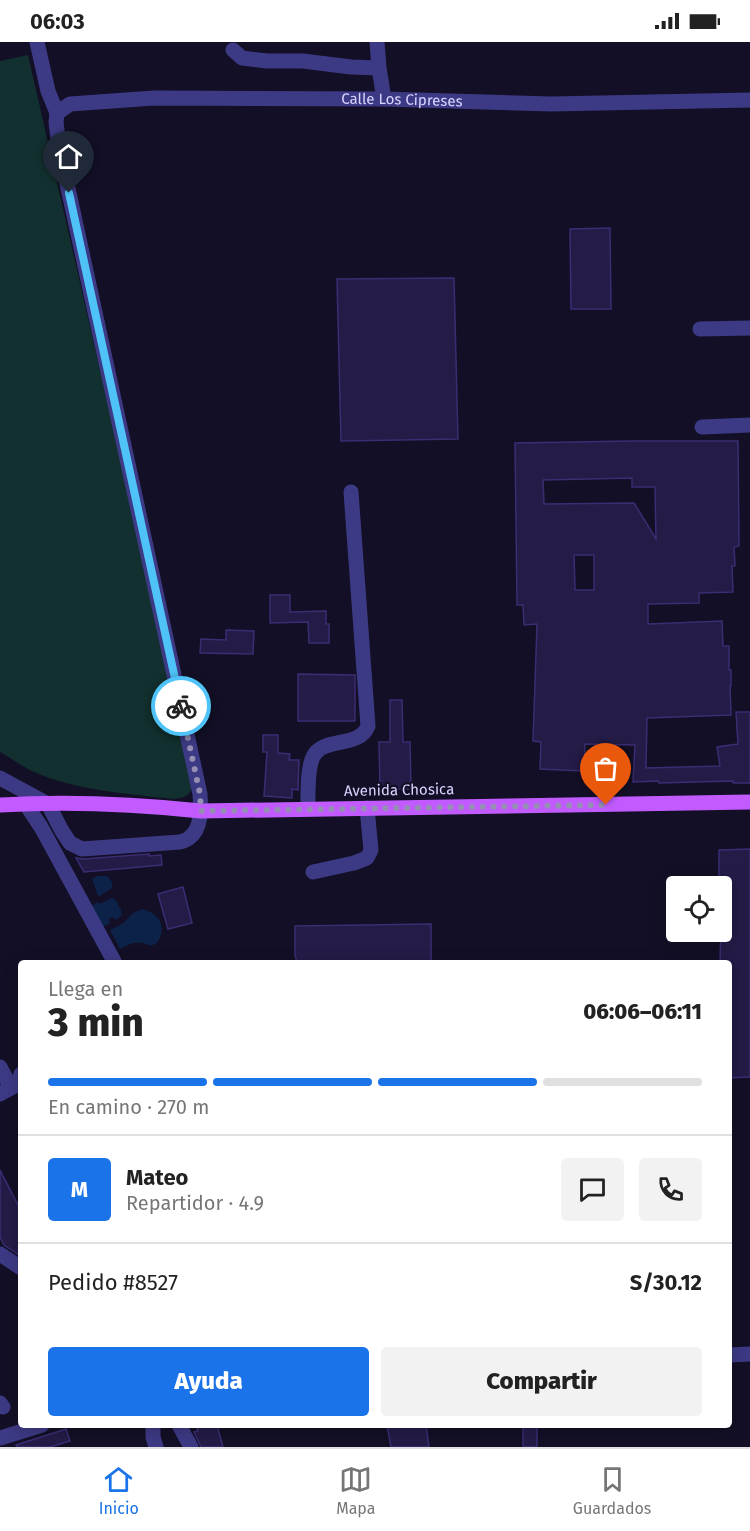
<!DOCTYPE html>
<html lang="es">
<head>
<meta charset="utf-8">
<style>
	:root { --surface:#fff; --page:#f2f2f2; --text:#222; --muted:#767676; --line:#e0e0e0; --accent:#1a73e8 }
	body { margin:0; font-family:"Fira Sans",sans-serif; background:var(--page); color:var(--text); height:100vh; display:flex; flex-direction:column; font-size:22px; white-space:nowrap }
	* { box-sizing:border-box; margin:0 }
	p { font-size:20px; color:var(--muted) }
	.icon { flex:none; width:33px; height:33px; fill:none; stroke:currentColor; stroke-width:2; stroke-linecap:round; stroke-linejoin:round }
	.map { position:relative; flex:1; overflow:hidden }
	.drawer { position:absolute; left:18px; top:918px; width:714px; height:468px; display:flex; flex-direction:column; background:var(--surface); border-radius:6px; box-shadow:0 3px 15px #0003 }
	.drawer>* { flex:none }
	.controls { position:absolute; left:666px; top:834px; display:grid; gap:12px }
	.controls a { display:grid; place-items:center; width:66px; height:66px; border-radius:6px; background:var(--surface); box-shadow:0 3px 15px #0003; font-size:30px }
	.pin { position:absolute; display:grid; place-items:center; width:51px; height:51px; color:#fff; margin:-62px -26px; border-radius:50% 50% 50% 0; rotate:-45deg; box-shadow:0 0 6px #0007 }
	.pin .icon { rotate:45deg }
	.courier { position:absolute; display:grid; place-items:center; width:60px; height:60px; margin:-30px; border:4px solid #4fc3f7; border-radius:50%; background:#fff; color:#222; box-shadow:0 2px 8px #0007 }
	.head em { font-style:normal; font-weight:800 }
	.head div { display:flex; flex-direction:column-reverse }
	.head { display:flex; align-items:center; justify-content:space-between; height:102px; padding:0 30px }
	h1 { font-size:39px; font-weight:800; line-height:45px }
	.bar { display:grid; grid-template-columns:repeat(4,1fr); gap:9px 6px; align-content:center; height:72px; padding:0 30px }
	.bar i { height:8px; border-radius:4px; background:var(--line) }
	.bar .selected { background:var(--accent) }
	.bar p { grid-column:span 4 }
	.line { display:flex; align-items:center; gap:15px; padding:0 30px; border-top:2px solid var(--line) }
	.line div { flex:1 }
	.round { display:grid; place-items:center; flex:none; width:63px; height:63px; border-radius:6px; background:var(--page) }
	.action { display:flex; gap:12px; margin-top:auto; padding:12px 30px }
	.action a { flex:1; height:69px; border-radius:6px; background:var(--accent); color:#fff; font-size:24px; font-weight:800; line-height:69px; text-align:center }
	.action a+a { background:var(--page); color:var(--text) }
	.status { display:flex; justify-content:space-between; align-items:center; height:42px; padding:0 30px; background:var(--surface); direction:ltr }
	.status svg { height:16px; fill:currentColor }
	.dock { display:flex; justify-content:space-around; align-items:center; height:84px; border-top:2px solid var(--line); background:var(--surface); font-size:16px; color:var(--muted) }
	.dock a { display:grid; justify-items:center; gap:3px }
	.dock .selected { color:var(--accent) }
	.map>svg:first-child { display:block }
</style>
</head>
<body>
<div class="status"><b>06:03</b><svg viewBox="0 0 49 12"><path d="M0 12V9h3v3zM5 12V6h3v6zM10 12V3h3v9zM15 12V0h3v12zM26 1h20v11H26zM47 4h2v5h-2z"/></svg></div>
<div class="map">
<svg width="750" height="1405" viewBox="0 0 750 1405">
	<rect width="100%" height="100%" fill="#130f26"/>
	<!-- green -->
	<path fill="#12302f" d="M28,13l165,723c-1,16 -4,19 -19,21 -45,-5 -101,-9 -142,-28 -11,-5 -21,-13 -32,-19v-691z"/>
	<!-- water -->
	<g fill="#0c2248">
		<polygon points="107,834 112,840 112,846 100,854 98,854 92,837 97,834"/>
		<polygon points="111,856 115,857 121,868 122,873 116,878 114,875 109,877 110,881 101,886 90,865 98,860 100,862"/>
		<path d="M142,867c14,3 24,14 18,29 -2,3 -3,6 -7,7 -4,1 -6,-1 -10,-2 -9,-2 -15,2 -23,6l-10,-19 12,-6 11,-11z"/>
	</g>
	<!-- building -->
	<g fill="#241b47" stroke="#3b2d73" stroke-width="1.5" fill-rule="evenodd">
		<polygon points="610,186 611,267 571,267 570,187"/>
		<polygon points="454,236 458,397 341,399 337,237"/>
		<path d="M632,399h106l1,105 -5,1 1,19h-3l1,26 -34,1v10l-51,1v20l74,-3 1,25h6v24h2v16h-1l1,29 -84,3 -1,50 74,-2 -3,-19 21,-3 -2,-32h14v71h-17v-2l-74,2 -1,-2 -25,1 2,-37 -50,-1 -1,27 -44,-2 1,-27 -8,-1 4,-117 -13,1 -1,-20h-6l-2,-162zM632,436v9h23l1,52 -22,-36 -90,1 -1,-24zM574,513h20v35h-19z"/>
		<polygon points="270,553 290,553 290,570 326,569 326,582 329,582 329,601 309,601 308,580 270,581"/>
		<polygon points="226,588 254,589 253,612 200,611 201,597 226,598"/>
		<polygon points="298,632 355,633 355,679 298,679"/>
		<polygon points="390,658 402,658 403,700 410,700 411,747 380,747 379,700 390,700"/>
		<polygon points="263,693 278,693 278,711 290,712 289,718 299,718 298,748 292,747 292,756 264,754 267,710 263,710"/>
		<polygon points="750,807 750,1035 729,1036 729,921 720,921 722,844 719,844 719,808"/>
		<polygon points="149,812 149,814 161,813 162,823 84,830 76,816 83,817"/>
		<polygon points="183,845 192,881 168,887 158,852"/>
		<polygon points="431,882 431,921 297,921 295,913 295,884"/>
		<polygon points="0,1128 21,1169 21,1212 19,1213 4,1203 0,1195"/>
		<polygon points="196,1383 217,1383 223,1405 201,1405 194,1390 198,1389"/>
		<polygon points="387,1383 426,1383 429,1405 391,1405"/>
		<rect x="523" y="1383" width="14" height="22"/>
		<polygon points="66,1387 70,1399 50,1405 17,1405 16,1403"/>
	</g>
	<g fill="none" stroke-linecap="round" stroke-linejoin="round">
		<!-- minor -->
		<g stroke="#3d3a85" stroke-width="15">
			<polyline points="37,0 48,49 57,71"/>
			<polyline points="377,0 379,26 384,57"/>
			<polyline points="233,8 242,16 267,19 303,19 351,25 379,26"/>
			<path id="s1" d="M57,71l13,-9 84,-6 230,1 167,5 199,-4"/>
			<polyline points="700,287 750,286"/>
			<polyline points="702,385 750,383"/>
			<path d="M0,736l48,26 14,27 8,12 12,6 98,-7c3,-1 7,-2 9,-4 13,-9 12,-30 11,-44l-141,-647 -3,-25 1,-9"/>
			<polyline points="25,761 41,785 115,921"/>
			<path d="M308,767c0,-13 -1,-40 5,-52 10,-21 46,-8 55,-31l-17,-234"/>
			<polyline points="313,830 354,821 367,816 371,808 367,766"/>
			<polyline points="0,1025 11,1046"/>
			<polyline points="0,1052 18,1042 21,1032"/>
			<polyline points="0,1212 21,1226"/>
			<polyline points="729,1313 750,1312"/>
			<polyline points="0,1361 3,1365"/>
			<polyline points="153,1383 153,1395 156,1405"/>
			<polyline points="179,1383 191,1405"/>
			<polyline points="0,1396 42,1383"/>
		</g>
		<!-- major -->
		<path stroke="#c25bff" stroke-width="15" d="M0,763c67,-4 135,-1 201,6l549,-9"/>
	</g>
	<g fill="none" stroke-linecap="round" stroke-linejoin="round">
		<!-- done -->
		<polyline stroke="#948fb3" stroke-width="6" stroke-dasharray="0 10.8" points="181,664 200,752 201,769 606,763"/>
		<!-- route -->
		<polyline stroke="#4fc3f7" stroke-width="8" points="69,151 181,664"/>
	</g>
	<g text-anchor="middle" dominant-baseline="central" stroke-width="4.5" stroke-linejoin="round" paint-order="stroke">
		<!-- street labels -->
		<g font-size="15" fill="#d9d4ff" stroke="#130f26">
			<text stroke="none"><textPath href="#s1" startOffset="348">Calle Los Cipreses</textPath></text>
			<text transform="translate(399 748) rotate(-1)">Avenida Chosica</text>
		</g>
	</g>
</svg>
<div class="controls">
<a><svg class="icon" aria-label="locate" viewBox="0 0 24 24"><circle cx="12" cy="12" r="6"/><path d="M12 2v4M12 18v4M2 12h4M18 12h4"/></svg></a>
</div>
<div class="pin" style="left:606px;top:763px;background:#ea580c"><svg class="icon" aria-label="bag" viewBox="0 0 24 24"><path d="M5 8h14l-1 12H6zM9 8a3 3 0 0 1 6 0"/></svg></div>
<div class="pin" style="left:69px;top:151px;background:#1f2937"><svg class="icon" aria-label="home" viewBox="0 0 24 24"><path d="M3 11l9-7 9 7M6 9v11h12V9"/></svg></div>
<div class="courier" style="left:181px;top:664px"><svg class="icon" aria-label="bike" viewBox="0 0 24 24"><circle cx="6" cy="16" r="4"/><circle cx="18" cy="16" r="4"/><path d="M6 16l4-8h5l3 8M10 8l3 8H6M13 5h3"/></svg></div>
<section class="drawer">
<div class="head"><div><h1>3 min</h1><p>Llega en</p></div><em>06:06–06:11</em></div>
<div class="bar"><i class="selected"></i><i class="selected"></i><i class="selected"></i><i></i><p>En camino · 270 m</p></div>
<div class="line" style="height:108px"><b class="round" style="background:var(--accent);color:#fff">M</b><div><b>Mateo</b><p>Repartidor · 4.9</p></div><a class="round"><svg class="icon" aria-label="chat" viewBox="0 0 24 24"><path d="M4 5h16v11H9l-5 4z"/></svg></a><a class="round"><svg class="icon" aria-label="phone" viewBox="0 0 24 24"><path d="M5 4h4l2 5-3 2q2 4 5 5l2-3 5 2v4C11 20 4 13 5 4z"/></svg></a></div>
<div class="line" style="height:78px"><div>Pedido #8527</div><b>S/30.12</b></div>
<div class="action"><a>Ayuda</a><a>Compartir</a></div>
</section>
</div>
<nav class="dock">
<a class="selected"><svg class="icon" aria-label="home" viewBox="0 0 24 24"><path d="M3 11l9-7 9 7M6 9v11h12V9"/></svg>Inicio</a>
<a><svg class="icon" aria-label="map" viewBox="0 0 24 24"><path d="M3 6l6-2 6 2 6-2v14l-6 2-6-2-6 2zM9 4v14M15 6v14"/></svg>Mapa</a>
<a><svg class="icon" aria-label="saved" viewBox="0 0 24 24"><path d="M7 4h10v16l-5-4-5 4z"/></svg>Guardados</a>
</nav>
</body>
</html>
